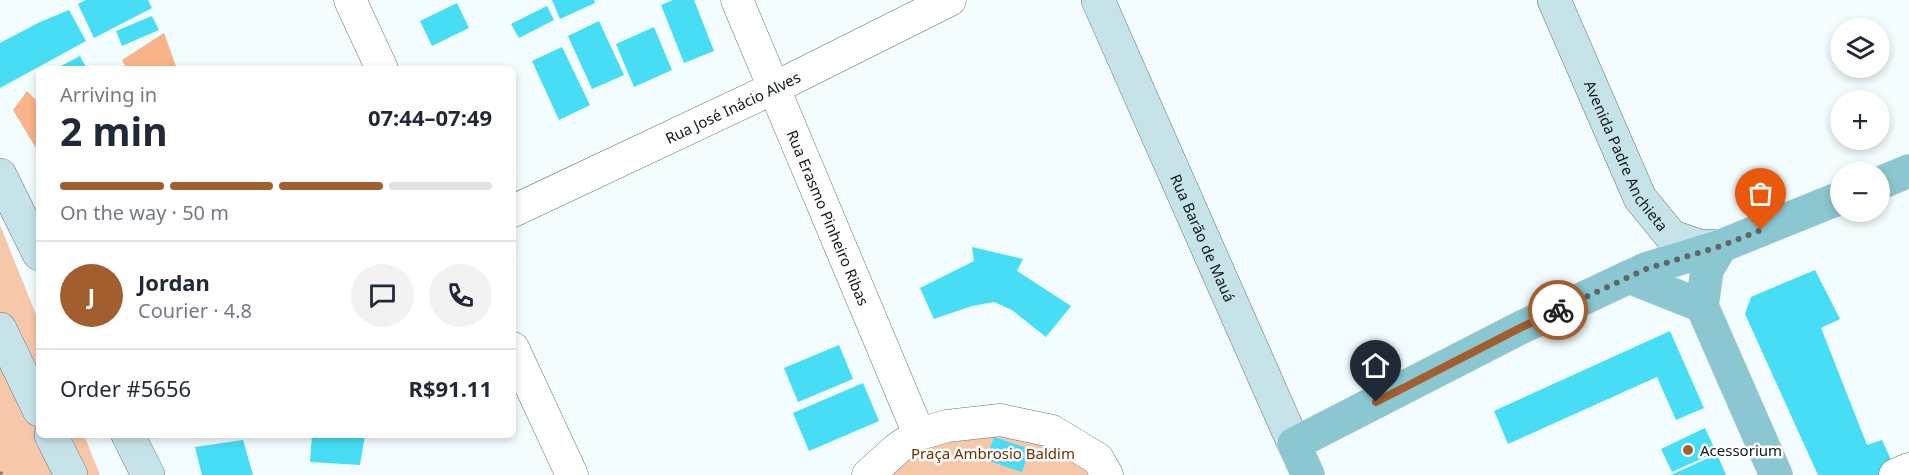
<!DOCTYPE html>
<html lang="en">
<head>
<meta charset="utf-8">
<style>
	:root { --surface:#fff; --page:#f2f2f3; --text:#1f2937; --muted:#747a83; --line:#e0e1e3; --accent:#a25e2e }
	body { margin:0; font-family:"Noto Sans",sans-serif; background:var(--page); color:var(--text); height:100vh; display:flex; flex-direction:column; font-size:22px; white-space:nowrap }
	* { box-sizing:border-box; margin:0 }
	p { font-size:20px; color:var(--muted) }
	.icon { flex:none; width:33px; height:33px; fill:none; stroke:currentColor; stroke-width:2; stroke-linecap:round; stroke-linejoin:round }
	.map { position:relative; flex:1; overflow:hidden }
	.drawer { position:absolute; left:36px; top:66px; width:480px; height:372px; display:flex; flex-direction:column; background:var(--surface); border-radius:9px; box-shadow:0 3px 9px #0003 }
	.drawer>* { flex:none }
	.fabs { position:absolute; left:1830px; top:18px; display:grid; gap:12px }
	.fabs a { display:grid; place-items:center; width:60px; height:60px; border-radius:50%; background:var(--surface); box-shadow:0 3px 9px #0003; font-size:30px }
	.pin { position:absolute; display:grid; place-items:center; width:51px; height:51px; color:#fff; margin:-62px -26px; border-radius:50% 50% 50% 0; rotate:-45deg; box-shadow:0 0 6px #0007 }
	.pin .icon { rotate:45deg }
	.courier { position:absolute; display:grid; place-items:center; width:60px; height:60px; margin:-30px; border:4px solid #a25e2e; border-radius:50%; background:#fff; color:#222; box-shadow:0 2px 8px #0007 }
	.overview em { font-style:normal; font-weight:700 }
	.overview div { display:flex; flex-direction:column-reverse }
	.overview { display:flex; align-items:center; justify-content:space-between; height:102px; padding:0 24px }
	h1 { font-size:39px; font-weight:700; line-height:45px }
	.bar { display:grid; grid-template-columns:repeat(4,1fr); gap:9px 6px; align-content:center; height:72px; padding:0 24px }
	.bar i { height:8px; border-radius:4px; background:var(--line) }
	.bar .active { background:var(--accent) }
	.bar p { grid-column:span 4 }
	.line { display:flex; align-items:center; gap:15px; padding:0 24px; border-top:2px solid var(--line) }
	.line div { flex:1 }
	.round { display:grid; place-items:center; flex:none; width:63px; height:63px; border-radius:32px; background:var(--page) }
	.map>svg:first-child { display:block }
</style>
</head>
<body>
<div class="map">
<svg width="1909" height="475" viewBox="0 0 1909 475">
	<rect width="100%" height="100%" fill="#f3fcfe"/>
	<!-- green -->
	<g fill="#f7c7aa">
		<polygon points="0,225 39,322 39,435 84,435 100,475 0,475"/>
		<polygon points="999,430 1048,441 1095,475 883,475 923,443"/>
	</g>
	<!-- forest -->
	<g fill="#fab386">
		<polygon points="164,33 177,69 127,69 122,60"/>
		<polygon points="27,91 39,103 39,153 13,110"/>
	</g>
	<!-- building -->
	<g fill="#46ddf5">
		<polygon points="86,0 148,0 152,8 94,38 78,4"/>
		<polygon points="552,0 594,0 595,3 560,19"/>
		<polygon points="673,0 694,0 714,51 684,63 661,5"/>
		<polygon points="457,3 469,28 432,46 420,21"/>
		<polygon points="547,6 554,20 519,38 511,24"/>
		<polygon points="69,10 86,41 0,88 0,43 40,22"/>
		<polygon points="152,16 159,30 122,46 116,31"/>
		<polygon points="599,21 624,75 592,89 568,36"/>
		<polygon points="654,27 672,70 634,87 616,44"/>
		<polygon points="562,47 590,105 559,120 532,61"/>
		<polygon points="80,56 87,69 55,69"/>
		<polygon points="972,247 1023,259 1017,271 1071,306 1046,337 1012,310 994,302 972,306 934,319 920,288 974,261"/>
		<polygon points="1815,270 1840,319 1821,328 1867,445 1882,440 1897,473 1892,475 1818,475 1745,314 1751,297"/>
		<polygon points="1670,331 1704,408 1676,420 1657,377 1508,444 1494,411"/>
		<polygon points="839,345 853,379 798,402 784,368"/>
		<polygon points="863,383 879,421 809,451 793,413"/>
		<polygon points="1705,428 1716,452 1672,472 1661,449"/>
		<polygon points="312,435 365,435 360,465 310,462"/>
		<polygon points="994,437 1030,449 1022,472 986,460"/>
		<polygon points="243,440 253,475 202,475 195,447"/>
		<polygon points="1717,454 1726,475 1671,475"/>
	</g>
	<g fill="none" stroke-linecap="round" stroke-linejoin="round">
		<!-- street casing -->
		<g stroke="#62767a" stroke-width="33">
			<g id="street">
				<polyline points="350,0 382,69"/>
				<path id="s1" d="M737,0l182,434"/>
				<path id="s2" d="M513,211l261,-123 176,-88"/>
				<polyline points="513,348 572,475"/>
				<polyline points="868,475 898,448 919,434 947,426 1000,420 1052,431 1098,459 1107,475"/>
				<polyline points="1895,475 1909,469"/>
			</g>
		</g>
		<!-- secondary casing -->
		<g stroke="#62767a" stroke-width="34">
			<g id="secondary">
				<path id="s3" d="M1098,0l196,444"/>
				<path id="s4" d="M1554,0l86,198 31,38 28,10h22"/>
				<polyline points="0,175 39,254"/>
				<polyline points="0,329 39,410"/>
				<polyline points="51,435 71,475"/>
				<polyline points="128,435 148,475"/>
			</g>
		</g>
		<!-- primary casing -->
		<g stroke="#d4d5d6" stroke-width="34">
			<g id="primary">
				<polyline points="1880,183 1909,171"/>
				<polyline points="1721,246 1707,270 1702,306 1776,475"/>
				<polyline points="1629,277 1702,306"/>
				<polyline points="1308,475 1294,444 1520,328 1629,277 1646,269 1721,246 1840,198"/>
			</g>
		</g>
		<!-- path -->
		<polyline stroke="#777f81" stroke-width="4" stroke-dasharray="3 3" stroke-linecap="butt" points="0,472 2,475"/>
		<!-- street -->
		<use href="#street" stroke="#fff" stroke-width="32"/>
		<!-- secondary -->
		<use href="#secondary" stroke="#c5e3e8" stroke-width="33"/>
		<!-- primary -->
		<use href="#primary" stroke="#8bc7d0" stroke-width="33"/>
	</g>
	<g fill="none" stroke-linecap="round" stroke-linejoin="round">
		<!-- done -->
		<polyline stroke="#5f6869" stroke-width="6" stroke-dasharray="0 10.8" points="1558,310 1646,269 1721,246 1761,230"/>
		<!-- route -->
		<polyline stroke="#a25e2e" stroke-width="8" points="1376,402 1520,328 1558,310"/>
	</g>
	<!-- markers -->
	<circle fill="#a25e2e" stroke="#fff" stroke-width="2" cx="1688" cy="450" r="6"/>
	<g text-anchor="middle" dominant-baseline="central" stroke-width="5" stroke-linejoin="round" paint-order="stroke">
		<!-- street labels -->
		<g font-size="15" fill="#101819" stroke="#fff">
			<text stroke="none"><textPath href="#s2" startOffset="243">Rua José Inácio Alves</textPath></text>
			<text stroke="none"><textPath href="#s4" startOffset="172">Avenida Padre Anchieta</textPath></text>
			<text stroke="none"><textPath href="#s1" startOffset="236">Rua Erasmo Pinheiro Ribas</textPath></text>
			<text stroke="none"><textPath href="#s3" startOffset="260">Rua Barão de Mauá</textPath></text>
		</g>
		<!-- poi labels -->
		<g font-size="15" fill="#101819" stroke="#fff" text-anchor="start">
			<text x="1700" y="450">Acessorium</text>
		</g>
		<!-- park labels -->
		<g font-size="15" fill="#683102" stroke="#fff">
			<text x="993" y="453">Praça Ambrosio Baldim</text>
		</g>
	</g>
</svg>
<div class="fabs">
<a><svg class="icon" aria-label="layers" viewBox="0 0 24 24"><path d="M12 4l9 5-9 5-9-5zM3 14l9 5 9-5"/></svg></a>
<a>+</a>
<a>−</a>
</div>
<div class="pin" style="left:1761px;top:230px;background:#ea580c"><svg class="icon" aria-label="bag" viewBox="0 0 24 24"><path d="M5 8h14l-1 12H6zM9 8a3 3 0 0 1 6 0"/></svg></div>
<div class="pin" style="left:1376px;top:402px;background:#1f2937"><svg class="icon" aria-label="home" viewBox="0 0 24 24"><path d="M3 11l9-7 9 7M6 9v11h12V9"/></svg></div>
<div class="courier" style="left:1558px;top:310px"><svg class="icon" aria-label="bike" viewBox="0 0 24 24"><circle cx="6" cy="16" r="4"/><circle cx="18" cy="16" r="4"/><path d="M6 16l4-8h5l3 8M10 8l3 8H6M13 5h3"/></svg></div>
<section class="drawer">
<div class="overview"><div><h1>2 min</h1><p>Arriving in</p></div><em>07:44–07:49</em></div>
<div class="bar"><i class="active"></i><i class="active"></i><i class="active"></i><i></i><p>On the way · 50 m</p></div>
<div class="line" style="height:108px"><b class="round" style="background:var(--accent);color:#fff">J</b><div><b>Jordan</b><p>Courier · 4.8</p></div><a class="round"><svg class="icon" aria-label="chat" viewBox="0 0 24 24"><path d="M4 5h16v11H9l-5 4z"/></svg></a><a class="round"><svg class="icon" aria-label="phone" viewBox="0 0 24 24"><path d="M5 4h4l2 5-3 2q2 4 5 5l2-3 5 2v4C11 20 4 13 5 4z"/></svg></a></div>
<div class="line" style="height:78px"><div>Order #5656</div><b>R$91.11</b></div>
</section>
</div>
</body>
</html>
